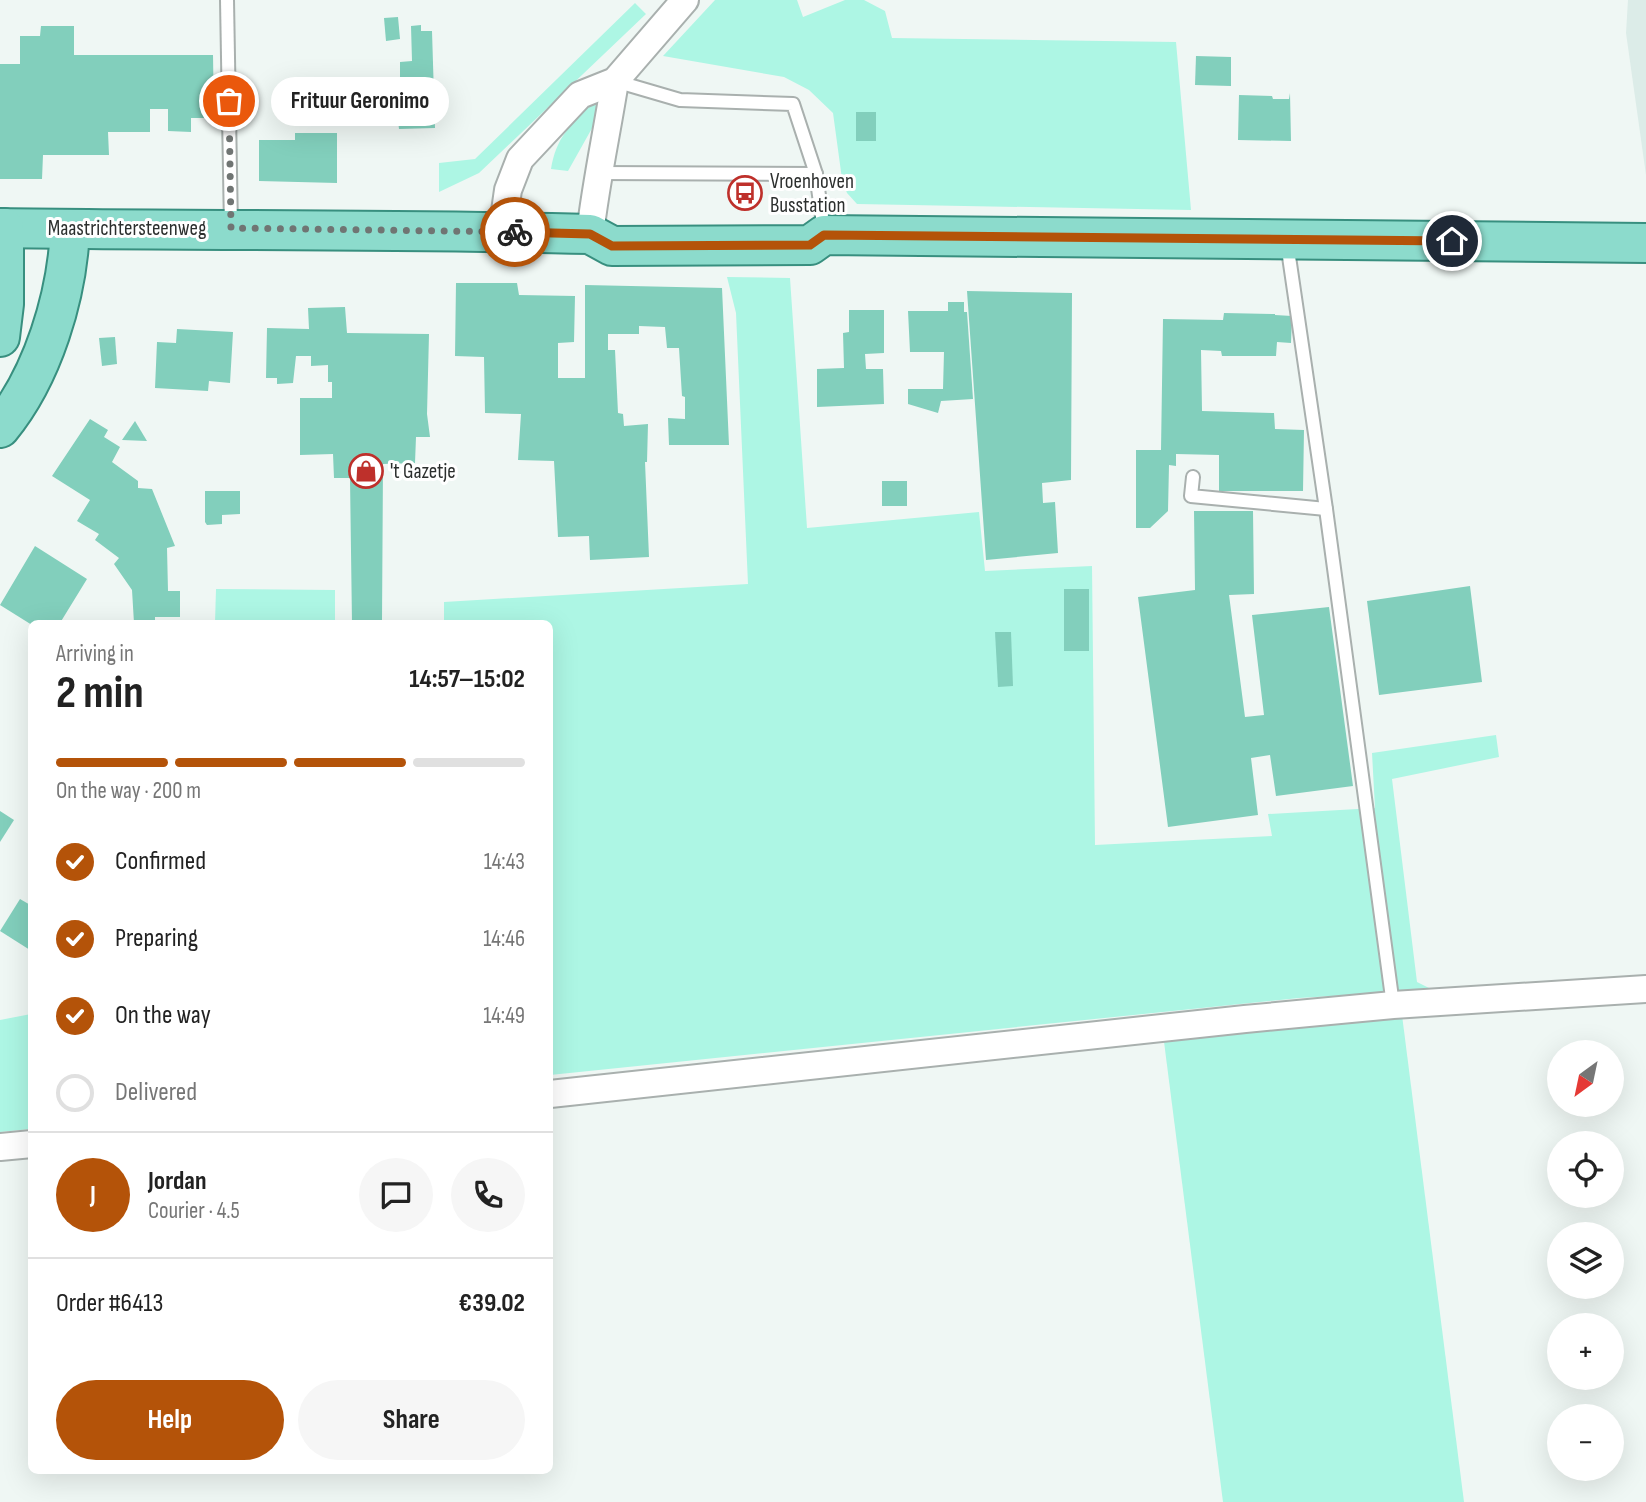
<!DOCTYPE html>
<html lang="en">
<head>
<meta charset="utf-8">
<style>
	:root { --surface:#fff; --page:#f6f6f6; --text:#222; --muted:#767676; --line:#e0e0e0; --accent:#b45309 }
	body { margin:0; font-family:"Sofia Sans Condensed",sans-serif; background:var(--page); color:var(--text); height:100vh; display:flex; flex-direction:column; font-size:26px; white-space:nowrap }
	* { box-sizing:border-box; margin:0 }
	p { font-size:23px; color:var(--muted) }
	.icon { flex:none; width:38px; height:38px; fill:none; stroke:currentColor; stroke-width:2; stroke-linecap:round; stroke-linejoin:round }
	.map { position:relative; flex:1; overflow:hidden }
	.panel { position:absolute; left:28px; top:620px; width:525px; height:854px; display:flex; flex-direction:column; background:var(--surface); border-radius:10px; box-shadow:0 7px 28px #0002 }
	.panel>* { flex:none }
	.needle { width:46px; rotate:213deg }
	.tools { position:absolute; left:1547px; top:1040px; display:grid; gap:14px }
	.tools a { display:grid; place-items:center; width:77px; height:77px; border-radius:50%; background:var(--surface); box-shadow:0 7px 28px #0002; font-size:35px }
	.pin { position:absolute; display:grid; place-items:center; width:60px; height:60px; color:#fff; margin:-30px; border:4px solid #fff; border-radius:50%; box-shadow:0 2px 7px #0007 }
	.courier { position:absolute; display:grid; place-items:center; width:70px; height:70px; margin:-35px; border:5px solid #b45309; border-radius:50%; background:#fff; color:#222; box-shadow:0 2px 9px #0007 }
	.bubble { position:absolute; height:49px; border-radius:24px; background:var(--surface); box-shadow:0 7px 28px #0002; font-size:23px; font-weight:700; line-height:49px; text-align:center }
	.head em { font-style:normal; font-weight:700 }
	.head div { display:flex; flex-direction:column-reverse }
	.head { display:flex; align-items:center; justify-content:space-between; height:119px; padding:0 28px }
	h1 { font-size:46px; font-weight:700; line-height:52px }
	.bar { display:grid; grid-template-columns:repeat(4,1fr); gap:10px 7px; align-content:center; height:84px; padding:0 28px }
	.bar i { height:9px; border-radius:5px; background:var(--line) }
	.bar .selected { background:var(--accent) }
	.bar p { grid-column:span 4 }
	.line { display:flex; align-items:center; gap:18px; padding:0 28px; border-top:2px solid var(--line) }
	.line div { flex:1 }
	.round { display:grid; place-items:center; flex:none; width:74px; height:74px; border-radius:37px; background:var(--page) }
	ol { padding:0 28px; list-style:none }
	li { display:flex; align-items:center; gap:21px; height:77px }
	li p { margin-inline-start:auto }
	li .icon { padding:7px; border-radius:50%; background:var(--accent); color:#fff; stroke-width:4 }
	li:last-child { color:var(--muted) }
	li i { width:38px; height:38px; border:4px solid var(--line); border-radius:50% }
	.button { display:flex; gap:14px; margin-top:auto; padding:14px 28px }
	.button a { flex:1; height:80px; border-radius:42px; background:var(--accent); color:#fff; font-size:28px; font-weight:700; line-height:80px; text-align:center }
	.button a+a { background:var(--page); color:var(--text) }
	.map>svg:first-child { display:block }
</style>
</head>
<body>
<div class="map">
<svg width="1646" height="1502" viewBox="0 0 1646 1502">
	<rect width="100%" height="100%" fill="#eff7f4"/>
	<!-- built -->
	<polygon fill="#dcece8" points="1628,0 1646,0 1646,175 1626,33"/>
	<!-- green -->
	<g fill="#adf6e4">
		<polygon points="715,0 797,0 803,17 845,0 864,0 885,11 892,38 1176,42 1191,210 857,204 847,193 842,179 833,113 809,90 784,77 663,56"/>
		<polygon points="635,3 646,14 479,173 439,192 439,163 475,159"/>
		<path d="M592,104l7,1 1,9 -32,57 -17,-2c5,-31 19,-44 41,-65z"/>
		<polygon points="727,277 790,278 807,528 979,512 985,571 1092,566 1095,845 1272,836 1268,814 1375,808 1372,753 1496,735 1499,757 1392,779 1417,982 1433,990 1299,998 550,1075 550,623 444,623 444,602 748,584 736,313"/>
		<polygon points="216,589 335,590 335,623 215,623"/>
		<polygon points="31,1014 31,1129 0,1132 0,1020"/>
		<polygon points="1402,1015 1464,1502 1223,1502 1163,1034"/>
	</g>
	<!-- building -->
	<g fill="#82cfbc">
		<polygon points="398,17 400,39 386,41 384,18"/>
		<polygon points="421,25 421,31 432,31 435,128 399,129 396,103 393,103 393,78 400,77 400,62 412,61 411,26"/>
		<polygon points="41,26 74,26 74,55 213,55 214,118 191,118 191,132 168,131 168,109 150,109 150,132 108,132 109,155 43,155 42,179 0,179 0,64 20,64 20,36 40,36"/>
		<polygon points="1196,56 1231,57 1231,86 1195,85"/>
		<polygon points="336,80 337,117 295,117 295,90 305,90 305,81"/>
		<polygon points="1290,93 1291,141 1238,140 1239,95 1272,96 1273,99 1289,99"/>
		<rect x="856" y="112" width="20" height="29"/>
		<polygon points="295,133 337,133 337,183 259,181 259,140 295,140"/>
		<polygon points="456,283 517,283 519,295 575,296 574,342 558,343 558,378 585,378 585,285 722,288 729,445 669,445 668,418 685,419 685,397 682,396 679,348 667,348 665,327 639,326 639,334 608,334 608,350 615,350 618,413 623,414 624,426 648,424 647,462 645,462 649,557 590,560 589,536 558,537 554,461 518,460 521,414 485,413 484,357 455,356"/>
		<polygon points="967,291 1072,293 1071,480 1042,483 1043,503 1055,502 1058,553 986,560"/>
		<polygon points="948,302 964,302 964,312 967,312 973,399 941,401 938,413 908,404 908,389 943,389 944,352 910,352 908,311 948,311"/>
		<polygon points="345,307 347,333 429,334 427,414 430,437 416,437 415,463 383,464 382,623 352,623 350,478 334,478 333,454 300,455 300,398 332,398 332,382 328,382 328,365 311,366 311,356 296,356 293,383 277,384 277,378 266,378 267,328 309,329 308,308"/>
		<polygon points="849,310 884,310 884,353 865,354 866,369 883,369 884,404 817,407 817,369 844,368 843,333 849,332"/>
		<polygon points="1224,313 1275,314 1275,315 1292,316 1291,343 1277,342 1276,356 1222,356 1221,351 1201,350 1202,411 1274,413 1275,429 1304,430 1303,491 1219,491 1219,455 1176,454 1176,466 1169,465 1168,511 1150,528 1136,528 1136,450 1161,450 1163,319 1223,320"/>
		<polygon points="177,329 233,332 230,383 209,381 208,391 155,388 157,342 176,343"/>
		<polygon points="115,337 117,364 102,366 99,338"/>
		<polygon points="90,419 108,430 104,437 120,447 112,462 138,481 138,488 152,489 175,546 167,548 168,591 180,591 180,617 155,617 155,623 134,623 132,590 114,564 119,558 95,540 99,534 77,521 90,500 52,476"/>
		<polygon points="135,421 147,441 122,440"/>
		<rect x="882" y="481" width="25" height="25"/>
		<polygon points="205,491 240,491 240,514 222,515 222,524 207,525 205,522"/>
		<polygon points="1194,511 1253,511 1254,594 1229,595 1245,717 1264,715 1252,615 1329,607 1353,786 1276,796 1270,755 1251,758 1258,815 1168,827 1138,597 1195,590"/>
		<polygon points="35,546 87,579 60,623 32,623 32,625 0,605"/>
		<polygon points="1470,586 1482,682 1379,695 1367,601"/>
		<rect x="1064" y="589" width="25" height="62"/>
		<polygon points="995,632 1011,632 1013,686 998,687"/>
		<polygon points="0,811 14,820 0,842"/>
		<polygon points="20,899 32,906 30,950 0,931"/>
	</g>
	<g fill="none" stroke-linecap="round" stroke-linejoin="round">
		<!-- lane casing -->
		<g stroke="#a9b0ae" stroke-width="16">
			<g id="lane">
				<polyline points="227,0 231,228"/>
				<polyline points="615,81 680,100 793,104 816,174 824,231"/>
				<polyline points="598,173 816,174"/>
				<polyline points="1287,243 1326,509 1393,1005"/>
				<polyline points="1193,477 1191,496 1326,509"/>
			</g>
		</g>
		<!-- street casing -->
		<g stroke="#a9b0ae" stroke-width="30">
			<g id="street">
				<polyline points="502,232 508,190 520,159 580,95 615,81 685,0"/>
				<path d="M590,234c6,-52 17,-102 25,-153"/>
				<polyline points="550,1094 1245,1019 1393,1005 1646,989"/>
				<polyline points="0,1147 32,1144"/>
			</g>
		</g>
		<!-- primary casing -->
		<g stroke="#388f7f" stroke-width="42">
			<g id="primary">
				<path d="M0,228c197,3 393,1 590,6l22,12 198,-1 14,-10 822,8"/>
				<polyline points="0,337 4,304 4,228"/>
				<path d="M0,428c43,-52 67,-132 70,-198"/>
			</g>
		</g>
		<!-- lane -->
		<use href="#lane" stroke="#fff" stroke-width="12"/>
		<!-- street -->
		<use href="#street" stroke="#fff" stroke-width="26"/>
		<!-- primary -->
		<use href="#primary" stroke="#8cdbcc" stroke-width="38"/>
	</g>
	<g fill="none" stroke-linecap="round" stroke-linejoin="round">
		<!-- done -->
		<polyline stroke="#707573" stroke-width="7" stroke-dasharray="0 12.6" points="229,101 231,228 515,232"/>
		<!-- route -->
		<polyline stroke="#b45309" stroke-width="9" points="515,232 590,234 612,246 810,245 824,235 1452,241"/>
	</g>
	<!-- icons -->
	<defs>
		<g id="bus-ring" transform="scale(1.75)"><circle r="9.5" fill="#fff" stroke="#be302b" stroke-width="1.5"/><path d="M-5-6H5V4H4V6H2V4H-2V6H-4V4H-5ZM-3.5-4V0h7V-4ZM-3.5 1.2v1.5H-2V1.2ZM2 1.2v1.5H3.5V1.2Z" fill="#be302b"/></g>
		<g id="shop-ring" transform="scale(1.75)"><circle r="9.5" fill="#fff" stroke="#be302b" stroke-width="1.5"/><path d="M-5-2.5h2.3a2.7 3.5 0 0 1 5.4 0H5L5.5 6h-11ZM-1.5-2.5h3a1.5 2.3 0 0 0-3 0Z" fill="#be302b"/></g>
	</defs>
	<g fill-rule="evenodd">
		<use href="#bus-ring" x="745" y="193"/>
		<use href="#shop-ring" x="366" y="471"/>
	</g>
	<g text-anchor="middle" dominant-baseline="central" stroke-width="6" stroke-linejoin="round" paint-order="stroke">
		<!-- poi labels -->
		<g font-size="21" fill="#2c2f2e" stroke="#fff" text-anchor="start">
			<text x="770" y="181">Vroenhoven<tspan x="770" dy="24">Busstation</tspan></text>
			<text x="390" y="471">'t Gazetje</text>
		</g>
		<!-- street labels -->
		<g font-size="21" fill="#2c2f2e" stroke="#fff">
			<text x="127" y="228">Maastrichtersteenweg</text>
		</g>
	</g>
</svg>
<div class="tools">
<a><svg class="needle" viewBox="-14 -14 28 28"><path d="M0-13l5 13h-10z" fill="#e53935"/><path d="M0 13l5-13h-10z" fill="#767676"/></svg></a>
<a><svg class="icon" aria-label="locate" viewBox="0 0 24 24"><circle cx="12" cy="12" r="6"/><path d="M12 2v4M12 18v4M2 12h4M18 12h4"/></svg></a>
<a><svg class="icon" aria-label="layers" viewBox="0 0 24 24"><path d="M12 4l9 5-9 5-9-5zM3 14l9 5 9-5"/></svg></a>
<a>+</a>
<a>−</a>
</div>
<div class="pin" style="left:229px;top:101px;background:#ea580c"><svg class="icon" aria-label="bag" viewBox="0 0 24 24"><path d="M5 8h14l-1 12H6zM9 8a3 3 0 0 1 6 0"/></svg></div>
<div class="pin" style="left:1452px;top:241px;background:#1f2937"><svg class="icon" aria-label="home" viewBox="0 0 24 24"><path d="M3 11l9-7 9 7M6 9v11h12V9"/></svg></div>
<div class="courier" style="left:515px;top:232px"><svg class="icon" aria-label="bike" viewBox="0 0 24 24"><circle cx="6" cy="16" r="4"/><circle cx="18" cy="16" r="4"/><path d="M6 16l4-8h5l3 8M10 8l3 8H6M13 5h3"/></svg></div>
<div class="bubble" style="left:271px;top:77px;width:178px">Frituur Geronimo</div>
<section class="panel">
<div class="head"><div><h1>2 min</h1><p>Arriving in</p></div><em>14:57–15:02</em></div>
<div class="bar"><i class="selected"></i><i class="selected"></i><i class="selected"></i><i></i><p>On the way · 200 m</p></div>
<ol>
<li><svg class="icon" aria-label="check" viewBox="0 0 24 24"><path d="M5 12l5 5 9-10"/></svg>Confirmed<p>14:43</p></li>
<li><svg class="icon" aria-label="check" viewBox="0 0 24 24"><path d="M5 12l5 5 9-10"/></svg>Preparing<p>14:46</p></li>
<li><svg class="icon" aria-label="check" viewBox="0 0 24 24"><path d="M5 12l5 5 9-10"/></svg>On the way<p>14:49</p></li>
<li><i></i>Delivered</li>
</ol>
<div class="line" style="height:126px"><b class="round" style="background:var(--accent);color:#fff">J</b><div><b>Jordan</b><p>Courier · 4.5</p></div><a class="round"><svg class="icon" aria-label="chat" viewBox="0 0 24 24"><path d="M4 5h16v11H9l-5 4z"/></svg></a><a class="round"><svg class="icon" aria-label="phone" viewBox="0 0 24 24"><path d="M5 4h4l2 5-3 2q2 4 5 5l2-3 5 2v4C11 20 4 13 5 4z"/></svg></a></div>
<div class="line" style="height:91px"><div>Order #6413</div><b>€39.02</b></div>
<div class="button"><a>Help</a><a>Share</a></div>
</section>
</div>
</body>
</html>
